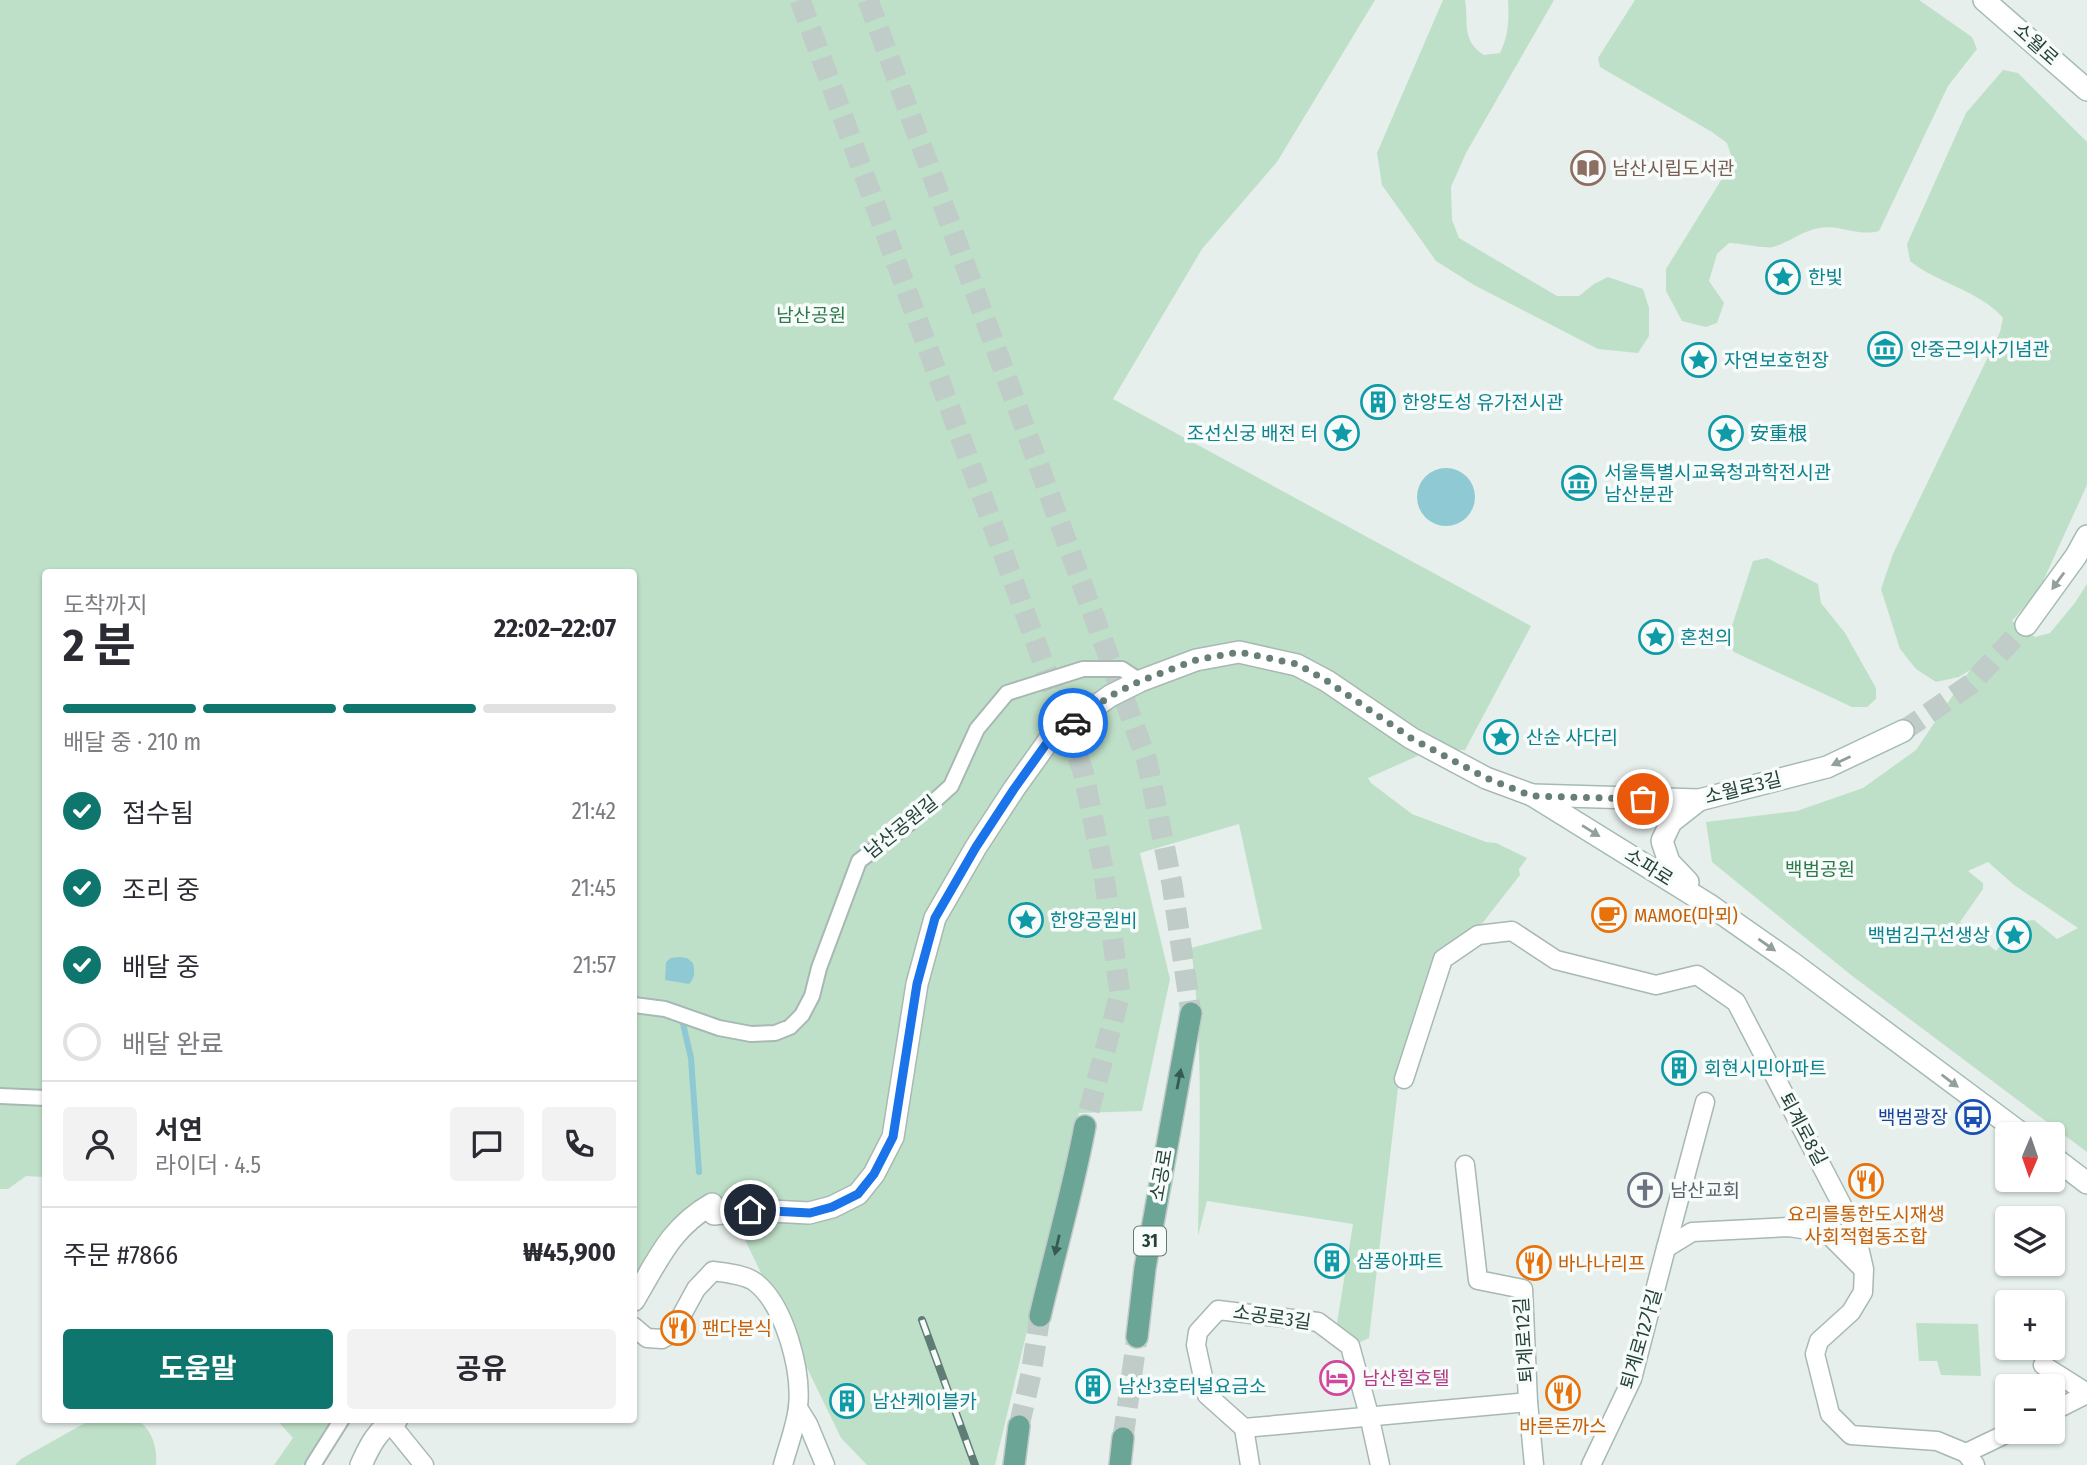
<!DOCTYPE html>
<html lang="ko">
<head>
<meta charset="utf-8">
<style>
	:root { --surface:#fff; --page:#f2f2f3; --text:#2b2b33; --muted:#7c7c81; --line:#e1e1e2; --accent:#0f766e }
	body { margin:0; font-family:"Fira Sans Condensed","Noto Sans KR",sans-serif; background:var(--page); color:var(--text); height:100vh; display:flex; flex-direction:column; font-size:26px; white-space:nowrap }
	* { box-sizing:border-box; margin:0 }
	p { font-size:23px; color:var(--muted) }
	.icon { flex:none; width:38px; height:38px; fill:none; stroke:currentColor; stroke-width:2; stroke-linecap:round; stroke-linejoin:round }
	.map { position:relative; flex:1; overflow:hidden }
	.panel { position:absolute; left:42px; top:569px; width:595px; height:854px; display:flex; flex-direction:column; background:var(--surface); border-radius:7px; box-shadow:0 2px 5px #0004 }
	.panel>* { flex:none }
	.needle { width:46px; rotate:182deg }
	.tools { position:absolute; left:1995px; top:1122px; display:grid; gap:14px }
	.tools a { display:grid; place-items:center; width:70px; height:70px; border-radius:7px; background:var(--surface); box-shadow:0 2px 5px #0004; font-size:35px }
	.pin { position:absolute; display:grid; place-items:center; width:60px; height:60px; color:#fff; margin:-30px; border:4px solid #fff; border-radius:50%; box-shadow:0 2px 7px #0007 }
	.courier { position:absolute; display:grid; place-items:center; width:70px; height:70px; margin:-35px; border:5px solid #1a73e8; border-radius:50%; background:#fff; color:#222; box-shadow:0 2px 9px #0007 }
	.overview em { font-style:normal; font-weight:700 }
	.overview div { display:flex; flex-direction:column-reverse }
	.overview { display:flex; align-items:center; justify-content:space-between; height:119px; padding:0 21px }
	h1 { font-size:46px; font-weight:700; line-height:52px }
	.bar { display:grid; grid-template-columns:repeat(4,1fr); gap:10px 7px; align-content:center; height:84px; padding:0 21px }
	.bar i { height:9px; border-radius:5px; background:var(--line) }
	.bar .active { background:var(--accent) }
	.bar p { grid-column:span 4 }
	.line { display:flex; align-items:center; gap:18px; padding:0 21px; border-top:2px solid var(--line) }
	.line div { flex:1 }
	.round { display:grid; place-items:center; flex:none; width:74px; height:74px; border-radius:7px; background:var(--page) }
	ol { padding:0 21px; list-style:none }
	li { display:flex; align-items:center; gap:21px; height:77px }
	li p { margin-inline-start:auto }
	li .icon { padding:7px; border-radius:50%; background:var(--accent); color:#fff; stroke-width:4 }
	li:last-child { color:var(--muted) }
	li i { width:38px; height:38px; border:4px solid var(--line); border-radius:50% }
	.primary-button { display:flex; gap:14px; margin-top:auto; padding:14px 21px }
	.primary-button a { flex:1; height:80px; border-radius:7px; background:var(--accent); color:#fff; font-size:28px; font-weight:700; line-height:80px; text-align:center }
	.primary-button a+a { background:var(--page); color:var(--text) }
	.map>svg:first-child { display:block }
</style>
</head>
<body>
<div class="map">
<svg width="2087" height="1465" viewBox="0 0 2087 1465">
	<rect width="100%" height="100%" fill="#e6efeb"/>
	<!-- green -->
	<g fill="#bfe0c8" fill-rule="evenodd">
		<path d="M0,0h1375l-98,162 -75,87 -89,150 418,227 -66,124h-34l-63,28 3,5 41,31 74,28 10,1 31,15 -8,11 1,6 -39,50 -42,25 -40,129 -30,259 -11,5 -21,-20 16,-99 -146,-23 -9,35c1,-96 6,-193 -7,-288l71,-19 -23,-105 -99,29 30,126 -28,132 -63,2 -84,352h-128l-26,-27 -109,-225 -20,-8 -78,94v-727h-588l-1,605 -19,-1 -18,13h-8z"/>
		<path d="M1443,0h22c4,24 -4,40 19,55l16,-2c9,-18 9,-34 8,-53h46l-88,153 -15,34 1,33 7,18 98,58h22l15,-12 14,-7 35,12 6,19v28l-11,17 -40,-4 -124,-64 -38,-24 -54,-76 -5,-32z"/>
		<path d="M1635,0h284l53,37 5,12 -29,37 -69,145c-21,6 -39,-7 -60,-3 -17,3 -31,15 -46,19 -6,2 -34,-4 -44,-4l-12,11 -8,27 15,22 -7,20 -11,4 -24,-6 -16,-30v-22l67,-108 -6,-18 -15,-11 -112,-65 -2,-9z"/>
		<path d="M2003,70l15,3 69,69v343l-48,105 -27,31 23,16 15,-4 24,-29 13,-20v568l-236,-177 -139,-113 -6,-40 91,-11 66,-23 53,-38 54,-80 -11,7 -23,5 -20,-13 -16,-20 -19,-60 12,-35 107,-222 3,-14c-21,-26 -66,-35 -93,-57l-3,-17 59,-131zM1988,862l26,23 64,43 -21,11 -23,-19c-20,1 -27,18 -38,31l-36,-29 23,-33v-6l-15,-12z"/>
		<polygon points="1767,558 1818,584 1821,603 1845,633 1876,688 1876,699 1867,707 1852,707 1734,652 1728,642 1730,632 1753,561"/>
		<polygon points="1916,1323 1978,1324 1981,1376 1941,1375 1937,1361 1919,1361"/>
		<path d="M92,1419c12,0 27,-2 39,0 20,3 27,30 25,46h-141l6,-6z"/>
		<polygon points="276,1419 335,1419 303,1465 274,1465 293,1438"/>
	</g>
	<!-- water -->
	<g fill="#8ec9d4">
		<circle cx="1446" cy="497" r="29"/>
		<path d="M679,957l8,1 6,5c2,8 2,15 -4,21l-24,-4 1,-18 5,-4z"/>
	</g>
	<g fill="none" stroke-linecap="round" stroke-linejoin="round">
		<!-- stream -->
		<polyline stroke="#8ec9d4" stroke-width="6" points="681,1015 691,1058 699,1172"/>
		<!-- secondary-tunnel -->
		<polyline stroke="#bfccc8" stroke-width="21" stroke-dasharray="21 10" stroke-linecap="butt" points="1903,731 1971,684 2026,625"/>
		<!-- primary-tunnel -->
		<g stroke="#bfccc8" stroke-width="21" stroke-dasharray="21 10" stroke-linecap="butt">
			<polyline points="800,0 1083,771 1103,868 1120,994 1085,1126"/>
			<polyline points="868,0 1147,761 1172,884 1191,1013"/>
			<polyline points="1019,1426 1031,1374 1040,1316"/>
			<polyline points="1123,1438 1137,1337"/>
		</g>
		<!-- pedestrian casing -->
		<g stroke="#a8b8b2" stroke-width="18">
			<g id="pedestrian">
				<polyline points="634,1005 665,1009 719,1028 751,1034 775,1033 790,1027 802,1015 812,996 819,968 859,861 911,822 951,786 977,729 1007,693 1083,669 1122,669 1140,681"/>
				<polyline points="0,1096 46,1098"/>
				<polyline points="313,1465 342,1419"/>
			</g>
		</g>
		<!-- minor casing -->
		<g stroke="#a8b8b2" stroke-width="21">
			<g id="minor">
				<polyline points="1404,1079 1443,959 1478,935 1512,931 1556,960 1656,985 1697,975 1736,1002 1855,1230 1864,1269 1863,1292 1851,1312 1819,1341 1815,1354 1830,1414 1851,1435 1937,1441 1966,1453 1975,1465"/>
				<polyline points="1465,1165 1478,1280 1523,1289 1528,1402 1534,1465"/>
				<polyline points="1666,1248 1705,1102"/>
				<path d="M634,1327l13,11 15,1 10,-6 24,-44 17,-18c13,2 31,3 42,11 30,23 47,89 43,125 -2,19 -10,39 -15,58"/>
				<polyline points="2043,1365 2087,1393"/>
				<polyline points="798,1408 808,1424 825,1465"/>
				<polyline points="2053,1411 2087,1394"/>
				<polyline points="390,1423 424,1465"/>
				<polyline points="1244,1428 1207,1395 1196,1345 1198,1332 1218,1310 1318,1322 1350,1346 1369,1415 1380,1465"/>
				<polyline points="1966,1453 2010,1432"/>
				<polyline points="1250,1465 1244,1428 1528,1402"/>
				<polyline points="1591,1465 1632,1379 1666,1248 1692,1232 1789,1227 1827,1233 1863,1269"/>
			</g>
		</g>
		<!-- tertiary casing -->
		<g stroke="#a8b8b2" stroke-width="24">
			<g id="tertiary">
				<path d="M634,1300c24,-40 36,-72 78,-96l2,10 36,-4 59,3 23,-6 26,-13 16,-20 19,-37 24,-153 18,-66 41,-71 38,-58 35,-49 61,-44 30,-15 56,-21 43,-8 58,13 30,16 84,57 75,40 46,17"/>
				<path d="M361,1465c8,-18 17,-37 36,-46"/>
			</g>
		</g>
		<!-- secondary casing -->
		<g stroke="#a4bbb3" stroke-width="24">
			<g id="secondary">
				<polyline points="1984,0 2087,90"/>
				<polyline points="2026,625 2076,556 2087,536"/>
				<polyline points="1532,795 1711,906 1791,962 2022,1134"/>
				<polyline points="1532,795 1699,800 1827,767 1903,731"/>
				<polyline points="1688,882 1669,862 1662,841 1671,822 1699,800"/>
				<polyline points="2053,1157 2087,1183"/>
			</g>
		</g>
		<!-- primary casing -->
		<g stroke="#c2cac8" stroke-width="24">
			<g id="primary">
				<path d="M1040,1316c15,-64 33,-126 45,-190"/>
				<polyline points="1137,1337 1145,1268 1191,1013"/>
				<polyline points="1014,1465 1019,1426"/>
				<polyline points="1120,1465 1123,1438"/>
			</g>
		</g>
		<!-- pedestrian -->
		<use href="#pedestrian" stroke="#fff" stroke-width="14"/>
		<!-- minor -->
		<use href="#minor" stroke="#fff" stroke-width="18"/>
		<!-- tertiary -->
		<use href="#tertiary" stroke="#fff" stroke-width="21"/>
		<!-- secondary -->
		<use href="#secondary" stroke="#fff" stroke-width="21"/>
		<!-- primary -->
		<use href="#primary" stroke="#6aa596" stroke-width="21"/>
		<!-- rail casing -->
		<g stroke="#5f7d75" stroke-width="8">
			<polyline id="rail" points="922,1320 975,1465"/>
		</g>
		<!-- rail -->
		<use href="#rail" stroke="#f7fbf9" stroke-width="5" stroke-dasharray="16" stroke-linecap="butt"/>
	</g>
	<!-- one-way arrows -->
	<defs><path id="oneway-solid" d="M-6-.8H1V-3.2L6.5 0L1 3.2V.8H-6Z" transform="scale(1.75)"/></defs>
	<g fill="#92a09c">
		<use href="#oneway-solid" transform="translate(2058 581) rotate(126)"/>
		<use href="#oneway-solid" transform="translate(1841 761) rotate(155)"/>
		<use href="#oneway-solid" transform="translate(1591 831) rotate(32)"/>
		<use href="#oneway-solid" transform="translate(1767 945) rotate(35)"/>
		<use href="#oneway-solid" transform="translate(1950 1081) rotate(37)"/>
	</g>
	<g fill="#365b51">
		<use href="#oneway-solid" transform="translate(1179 1079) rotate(-79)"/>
		<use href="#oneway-solid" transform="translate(1057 1245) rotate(103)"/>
	</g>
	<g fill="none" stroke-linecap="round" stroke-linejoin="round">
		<!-- done -->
		<polyline stroke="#687f78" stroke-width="7" stroke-dasharray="0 12.6" points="1073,723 1110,696 1140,681 1196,660 1239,652 1297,664 1327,681 1411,738 1486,778 1532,796 1643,799"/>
		<!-- route -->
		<polyline stroke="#1a73e8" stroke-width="9" points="750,1210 810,1213 832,1207 858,1194 874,1174 893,1137 917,984 935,918 976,847 1014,789 1049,740 1073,723"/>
	</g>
	<!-- icons -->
	<defs>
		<g id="library-ring" transform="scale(1.75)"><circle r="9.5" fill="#f7fbf9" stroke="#8d6e63" stroke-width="1.5"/><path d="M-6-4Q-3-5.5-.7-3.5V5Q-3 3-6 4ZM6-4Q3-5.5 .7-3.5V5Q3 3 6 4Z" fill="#8d6e63"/></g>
		<g id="sight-ring" transform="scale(1.75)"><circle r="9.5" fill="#f7fbf9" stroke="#0f9aa8" stroke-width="1.5"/><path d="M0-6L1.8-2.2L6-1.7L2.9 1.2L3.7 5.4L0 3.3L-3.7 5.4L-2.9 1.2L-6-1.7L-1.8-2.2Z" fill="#0f9aa8"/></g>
		<g id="museum-ring" transform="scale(1.75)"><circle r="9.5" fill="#f7fbf9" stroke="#0f9aa8" stroke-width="1.5"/><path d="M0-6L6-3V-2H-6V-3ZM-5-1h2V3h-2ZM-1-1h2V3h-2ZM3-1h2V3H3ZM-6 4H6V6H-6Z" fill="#0f9aa8"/></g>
		<g id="building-ring" transform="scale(1.75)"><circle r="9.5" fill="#f7fbf9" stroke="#0f9aa8" stroke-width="1.5"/><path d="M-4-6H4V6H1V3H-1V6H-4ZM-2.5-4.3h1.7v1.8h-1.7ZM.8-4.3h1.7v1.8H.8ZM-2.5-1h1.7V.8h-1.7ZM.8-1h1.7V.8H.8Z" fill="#0f9aa8"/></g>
		<g id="cafe-ring" transform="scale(1.75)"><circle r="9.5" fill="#f7fbf9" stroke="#e8710a" stroke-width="1.5"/><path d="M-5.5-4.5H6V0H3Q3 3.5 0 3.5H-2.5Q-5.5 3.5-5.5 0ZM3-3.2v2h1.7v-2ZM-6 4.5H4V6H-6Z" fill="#e8710a"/></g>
		<g id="bus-ring" transform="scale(1.75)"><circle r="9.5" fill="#f7fbf9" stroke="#1a4fb4" stroke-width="1.5"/><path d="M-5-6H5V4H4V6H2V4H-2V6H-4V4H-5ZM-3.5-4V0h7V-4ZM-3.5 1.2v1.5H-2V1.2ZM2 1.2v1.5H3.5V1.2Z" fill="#1a4fb4"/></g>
		<g id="restaurant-ring" transform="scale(1.75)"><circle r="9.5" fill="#f7fbf9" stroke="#e8710a" stroke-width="1.5"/><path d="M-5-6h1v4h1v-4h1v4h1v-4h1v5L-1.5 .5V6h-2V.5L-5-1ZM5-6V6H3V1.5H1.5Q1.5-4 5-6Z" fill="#e8710a"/></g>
		<g id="church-ring" transform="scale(1.75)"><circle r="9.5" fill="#f7fbf9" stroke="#6b7280" stroke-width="1.5"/><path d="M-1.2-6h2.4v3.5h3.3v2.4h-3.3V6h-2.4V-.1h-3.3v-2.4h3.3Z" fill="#6b7280"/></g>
		<g id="hotel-ring" transform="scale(1.75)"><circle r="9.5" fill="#f7fbf9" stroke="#d1479c" stroke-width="1.5"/><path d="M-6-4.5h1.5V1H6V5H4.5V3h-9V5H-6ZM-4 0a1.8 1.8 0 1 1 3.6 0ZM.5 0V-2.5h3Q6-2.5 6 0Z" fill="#d1479c"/></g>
	</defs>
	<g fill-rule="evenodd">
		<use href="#library-ring" x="1588" y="168"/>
		<use href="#sight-ring" x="1783" y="277"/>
		<use href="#museum-ring" x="1885" y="349"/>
		<use href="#sight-ring" x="1699" y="360"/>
		<use href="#building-ring" x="1378" y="402"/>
		<use href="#sight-ring" x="1342" y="433"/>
		<use href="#sight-ring" x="1726" y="433"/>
		<use href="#museum-ring" x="1579" y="483"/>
		<use href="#sight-ring" x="1656" y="637"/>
		<use href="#sight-ring" x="1501" y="737"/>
		<use href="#cafe-ring" x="1609" y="915"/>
		<use href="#sight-ring" x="1026" y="920"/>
		<use href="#sight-ring" x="2014" y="935"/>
		<use href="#building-ring" x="1679" y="1068"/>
		<use href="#bus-ring" x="1973" y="1117"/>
		<use href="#restaurant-ring" x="1866" y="1181"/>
		<use href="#church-ring" x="1645" y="1190"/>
		<use href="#building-ring" x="1332" y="1261"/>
		<use href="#restaurant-ring" x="1534" y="1263"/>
		<use href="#restaurant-ring" x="678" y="1328"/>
		<use href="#hotel-ring" x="1337" y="1378"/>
		<use href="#building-ring" x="1093" y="1386"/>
		<use href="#restaurant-ring" x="1563" y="1393"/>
		<use href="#building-ring" x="847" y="1401"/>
	</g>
	<g text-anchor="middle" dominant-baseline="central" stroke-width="7" stroke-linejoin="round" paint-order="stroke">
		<!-- shield labels -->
		<rect fill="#f7fbf9" stroke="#637a73" stroke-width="2" x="1134" y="1226.5" width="32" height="29" rx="5"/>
		<g font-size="18" font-weight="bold" fill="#24423a">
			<text x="1150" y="1241">31</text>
		</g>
		<!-- street labels -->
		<g font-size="19" fill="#24423a" stroke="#f7fbf9">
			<text transform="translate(2036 44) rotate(42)">소월로</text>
			<text transform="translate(1743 788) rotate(-14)">소월로3길</text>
			<text transform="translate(901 827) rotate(-39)">남산공원길</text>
			<text transform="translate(1649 867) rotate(32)">소파로</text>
			<text transform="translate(1803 1129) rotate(62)">퇴계로8길</text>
			<text transform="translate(1161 1175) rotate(-80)">소공로</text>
			<text transform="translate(1272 1317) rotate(8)">소공로3길</text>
			<text transform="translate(1641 1339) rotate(-74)">퇴계로12가길</text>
			<text transform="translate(1524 1340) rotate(-94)">퇴계로12길</text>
		</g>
		<!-- education labels -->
		<g font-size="19" fill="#785e54" stroke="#f7fbf9" text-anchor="start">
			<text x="1612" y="168">남산시립도서관</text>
		</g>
		<!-- culture labels -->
		<g font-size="19" fill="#0d838f" stroke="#f7fbf9" text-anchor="start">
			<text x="1808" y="277">한빛</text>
			<text x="1910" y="349">안중근의사기념관</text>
			<text x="1724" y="360">자연보호헌장</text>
			<text x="1402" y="402">한양도성 유가전시관</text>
			<text x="1318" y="433" text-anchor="end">조선신궁 배전 터</text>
			<text x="1750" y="433">安重根</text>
			<text x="1604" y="472">서울특별시교육청과학전시관<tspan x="1604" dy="22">남산분관</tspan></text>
			<text x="1680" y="637">혼천의</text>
			<text x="1526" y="737">산순 사다리</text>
			<text x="1050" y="920">한양공원비</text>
			<text x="1990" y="935" text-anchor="end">백범김구선생상</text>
			<text x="1704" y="1068">회현시민아파트</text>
			<text x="1356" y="1261">삼풍아파트</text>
			<text x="1118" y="1386">남산3호터널요금소</text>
			<text x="872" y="1401">남산케이블카</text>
		</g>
		<!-- park labels -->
		<g font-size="19" fill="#2d7a4b" stroke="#f7fbf9">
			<text x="811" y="315">남산공원</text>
			<text x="1820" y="869">백범공원</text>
		</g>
		<!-- food labels -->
		<g font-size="19" fill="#c56008" stroke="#f7fbf9" text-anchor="start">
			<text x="1634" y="915">MAMOE(마뫼)</text>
			<text x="1866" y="1214" text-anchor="middle">요리를통한도시재생<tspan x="1866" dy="22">사회적협동조합</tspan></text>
			<text x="1558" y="1263">바나나리프</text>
			<text x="702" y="1328">팬다분식</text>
			<text x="1563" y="1426" text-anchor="middle">바른돈까스</text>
		</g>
		<!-- transit labels -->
		<g font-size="19" fill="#164399" stroke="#f7fbf9" text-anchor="end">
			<text x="1948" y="1117">백범광장</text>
		</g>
		<!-- worship labels -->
		<g font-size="19" fill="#5b616d" stroke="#f7fbf9" text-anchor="start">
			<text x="1670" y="1190">남산교회</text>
		</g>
		<!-- hotel labels -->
		<g font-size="19" fill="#b23c85" stroke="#f7fbf9" text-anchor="start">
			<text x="1362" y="1378">남산힐호텔</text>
		</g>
	</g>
</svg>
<div class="tools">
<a><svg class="needle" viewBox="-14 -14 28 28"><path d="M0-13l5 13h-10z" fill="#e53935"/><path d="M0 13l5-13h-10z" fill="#7c7c81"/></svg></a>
<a><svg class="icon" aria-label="layers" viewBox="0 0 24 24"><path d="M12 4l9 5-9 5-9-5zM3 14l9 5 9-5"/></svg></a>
<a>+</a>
<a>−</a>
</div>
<div class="pin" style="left:1643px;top:799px;background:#ea580c"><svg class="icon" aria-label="bag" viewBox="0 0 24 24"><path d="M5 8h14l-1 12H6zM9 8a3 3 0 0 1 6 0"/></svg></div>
<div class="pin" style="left:750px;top:1210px;background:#1f2937"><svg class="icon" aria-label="home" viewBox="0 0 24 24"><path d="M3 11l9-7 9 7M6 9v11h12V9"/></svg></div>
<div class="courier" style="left:1073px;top:723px"><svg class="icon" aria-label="car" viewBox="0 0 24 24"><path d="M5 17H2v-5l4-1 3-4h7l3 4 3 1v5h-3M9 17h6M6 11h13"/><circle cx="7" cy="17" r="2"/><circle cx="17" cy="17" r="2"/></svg></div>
<section class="panel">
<div class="overview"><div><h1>2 분</h1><p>도착까지</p></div><em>22:02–22:07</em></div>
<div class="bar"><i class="active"></i><i class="active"></i><i class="active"></i><i></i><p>배달 중 · 210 m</p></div>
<ol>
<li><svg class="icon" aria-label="check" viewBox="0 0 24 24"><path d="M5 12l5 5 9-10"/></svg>접수됨<p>21:42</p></li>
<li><svg class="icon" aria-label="check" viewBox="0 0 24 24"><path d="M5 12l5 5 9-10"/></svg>조리 중<p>21:45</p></li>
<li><svg class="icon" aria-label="check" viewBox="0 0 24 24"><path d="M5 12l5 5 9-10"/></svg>배달 중<p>21:57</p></li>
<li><i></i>배달 완료</li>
</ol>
<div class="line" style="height:126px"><a class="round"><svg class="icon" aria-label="person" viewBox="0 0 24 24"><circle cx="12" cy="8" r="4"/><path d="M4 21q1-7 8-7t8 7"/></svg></a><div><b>서연</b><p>라이더 · 4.5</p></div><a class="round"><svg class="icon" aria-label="chat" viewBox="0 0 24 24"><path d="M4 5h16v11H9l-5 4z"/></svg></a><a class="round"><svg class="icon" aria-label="phone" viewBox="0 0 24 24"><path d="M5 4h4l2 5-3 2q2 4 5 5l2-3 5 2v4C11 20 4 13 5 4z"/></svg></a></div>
<div class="line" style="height:91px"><div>주문 #7866</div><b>₩45,900</b></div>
<div class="primary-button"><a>도움말</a><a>공유</a></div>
</section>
</div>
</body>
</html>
